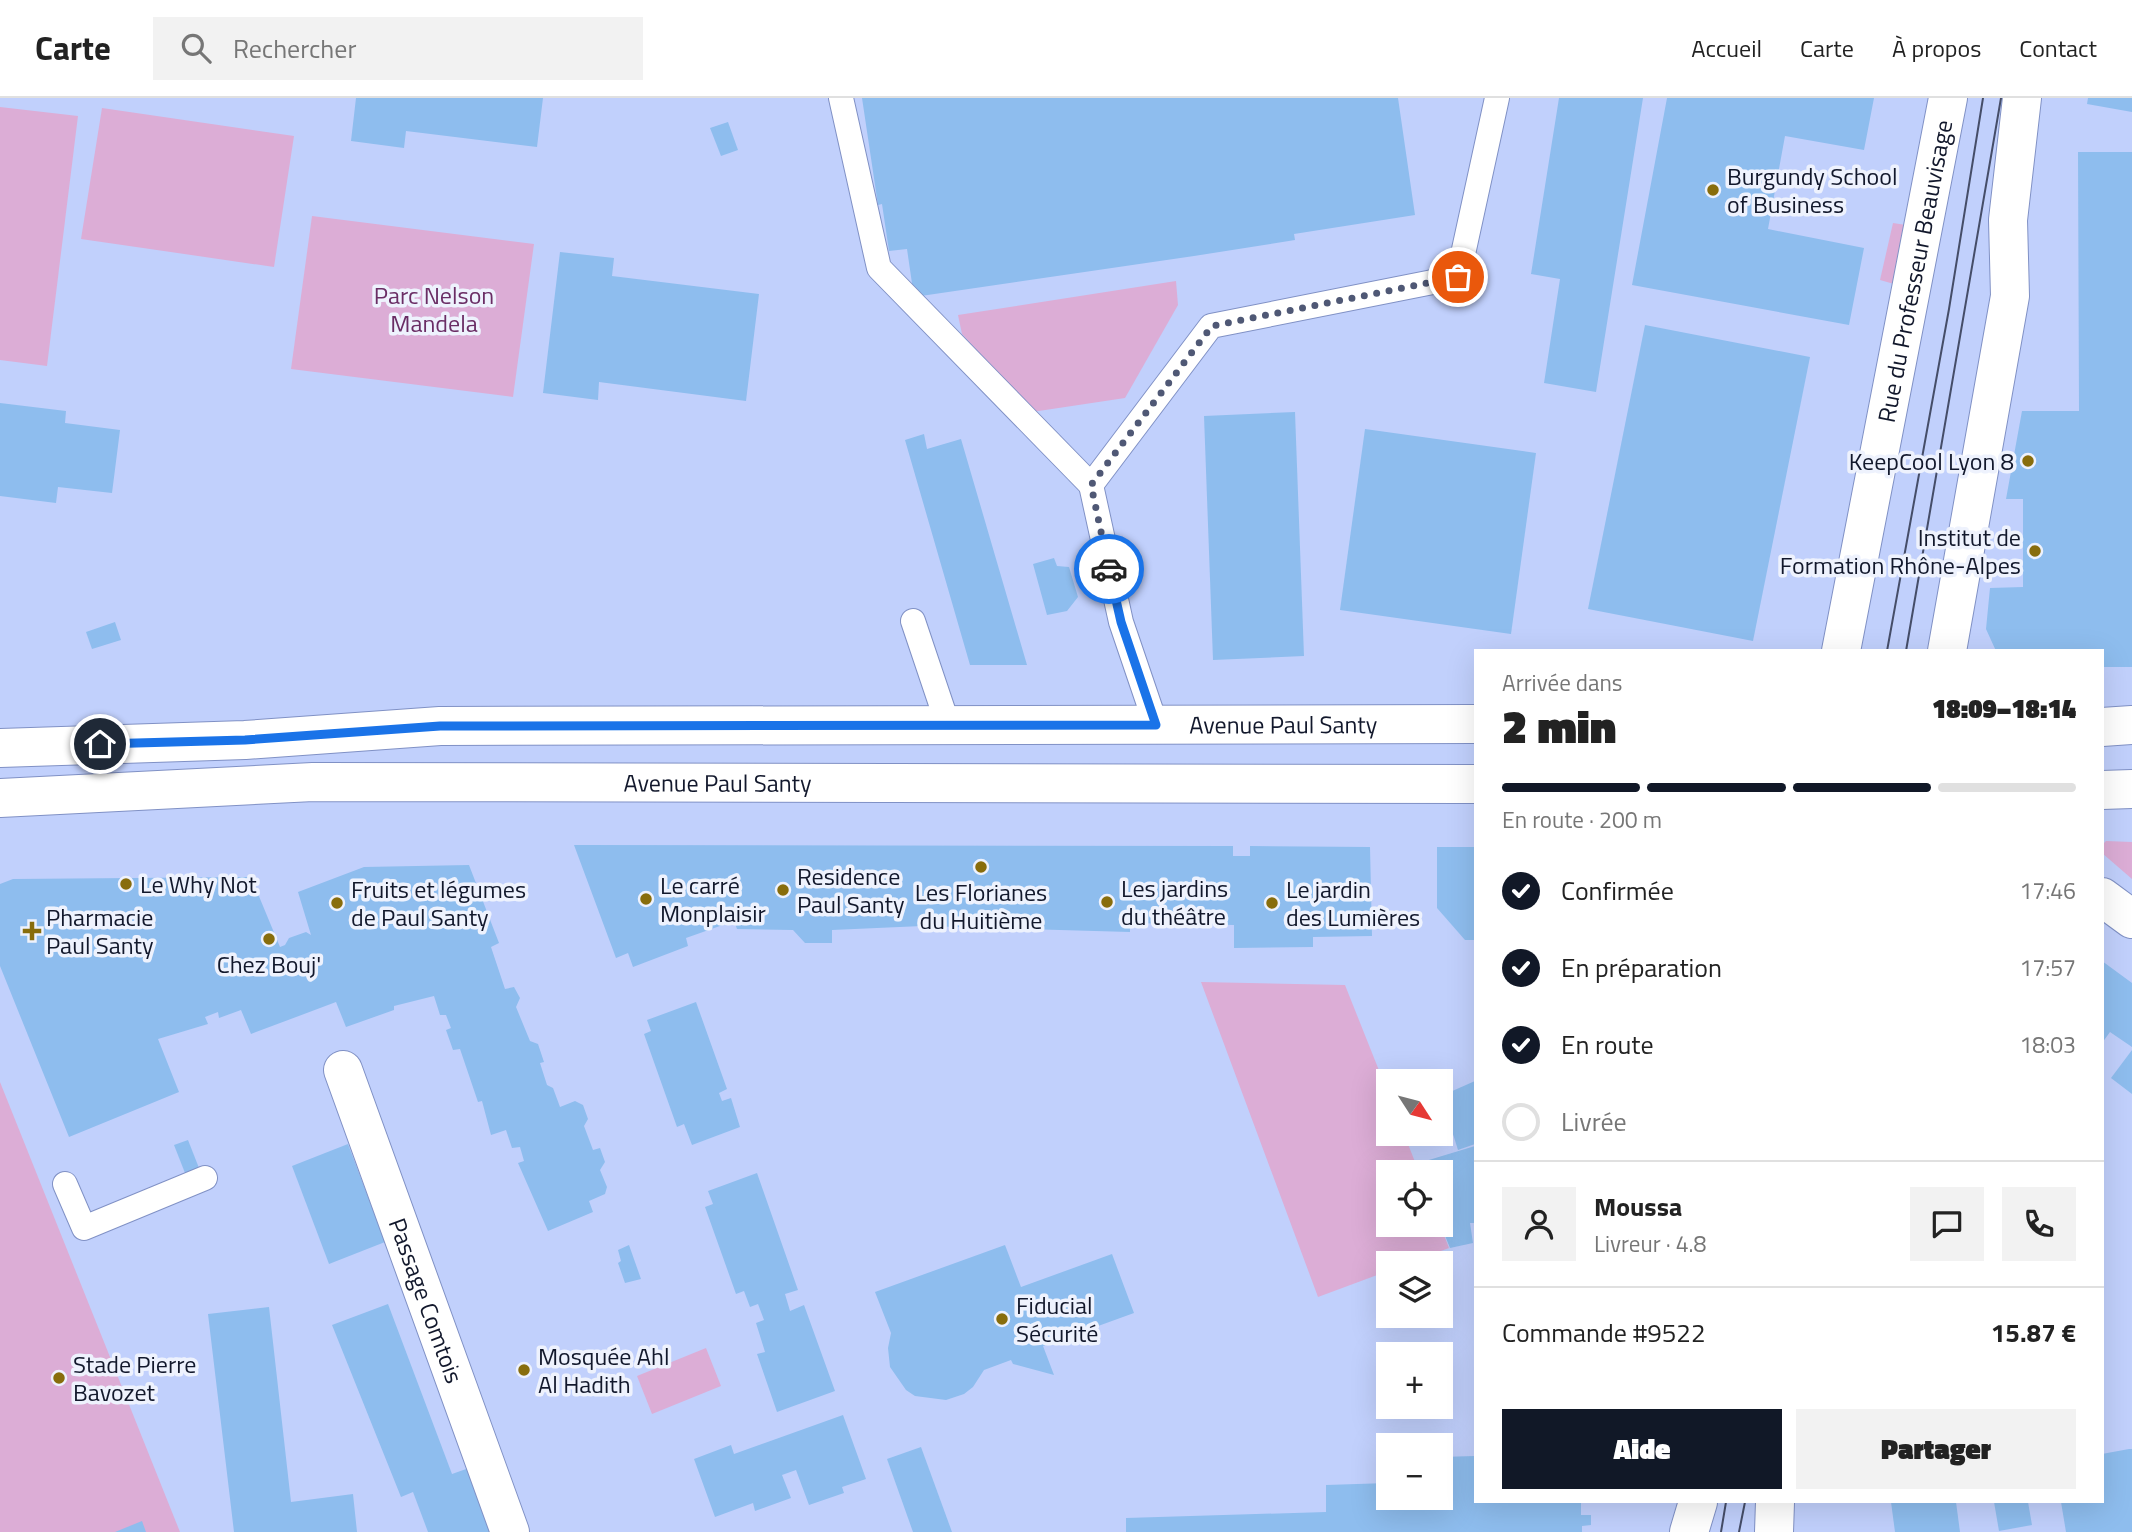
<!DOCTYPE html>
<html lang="fr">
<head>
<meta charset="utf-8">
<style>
	:root { --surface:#fff; --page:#f2f2f2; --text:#222; --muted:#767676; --line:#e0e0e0; --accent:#111827 }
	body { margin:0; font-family:"Titillium Web",sans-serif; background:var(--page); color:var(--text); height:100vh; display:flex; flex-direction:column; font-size:26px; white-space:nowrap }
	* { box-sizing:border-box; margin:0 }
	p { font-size:23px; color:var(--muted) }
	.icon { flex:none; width:38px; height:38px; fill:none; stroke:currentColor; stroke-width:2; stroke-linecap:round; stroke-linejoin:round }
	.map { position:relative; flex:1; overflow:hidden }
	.side { position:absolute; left:1474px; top:551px; width:630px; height:854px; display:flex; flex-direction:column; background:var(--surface); border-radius:0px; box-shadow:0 7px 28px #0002 }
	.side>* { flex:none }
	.needle { width:46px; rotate:126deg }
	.buttons { position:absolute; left:1376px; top:971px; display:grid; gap:14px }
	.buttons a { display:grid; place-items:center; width:77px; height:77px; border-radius:0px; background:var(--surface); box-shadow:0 7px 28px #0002; font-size:35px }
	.pin { position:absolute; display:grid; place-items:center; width:60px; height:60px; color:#fff; margin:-30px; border:4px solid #fff; border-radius:50%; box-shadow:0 2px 7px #0007 }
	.courier { position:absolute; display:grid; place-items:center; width:70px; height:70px; margin:-35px; border:5px solid #1a73e8; border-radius:50%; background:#fff; color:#222; box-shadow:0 2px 9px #0007 }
	.headline em { font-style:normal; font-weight:800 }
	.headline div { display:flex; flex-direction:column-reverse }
	.headline { display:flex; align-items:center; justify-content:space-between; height:119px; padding:0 28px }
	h1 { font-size:46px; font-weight:800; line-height:52px }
	.bar { display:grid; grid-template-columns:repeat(4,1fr); gap:10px 7px; align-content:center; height:84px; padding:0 28px }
	.bar i { height:9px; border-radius:5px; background:var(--line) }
	.bar .active { background:var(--accent) }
	.bar p { grid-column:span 4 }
	.line { display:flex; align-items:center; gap:18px; padding:0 28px; border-top:2px solid var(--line) }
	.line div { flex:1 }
	.round { display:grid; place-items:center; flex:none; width:74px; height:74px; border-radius:0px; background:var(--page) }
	ol { padding:0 28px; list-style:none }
	li { display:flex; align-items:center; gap:21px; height:77px }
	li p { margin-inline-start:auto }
	li .icon { padding:7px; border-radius:50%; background:var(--accent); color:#fff; stroke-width:4 }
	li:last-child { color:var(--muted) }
	li i { width:38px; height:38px; border:4px solid var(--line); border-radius:50% }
	.cta { display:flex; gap:14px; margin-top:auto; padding:14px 28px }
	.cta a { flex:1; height:80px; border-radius:0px; background:var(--accent); color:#fff; font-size:28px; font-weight:800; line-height:80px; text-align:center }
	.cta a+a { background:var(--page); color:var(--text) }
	header { display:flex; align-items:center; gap:42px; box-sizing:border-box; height:98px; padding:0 35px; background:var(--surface); border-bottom:2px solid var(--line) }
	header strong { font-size:33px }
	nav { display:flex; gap:38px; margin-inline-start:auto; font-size:24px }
	.search { width:490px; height:63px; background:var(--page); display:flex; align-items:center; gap:18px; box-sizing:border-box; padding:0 24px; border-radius:0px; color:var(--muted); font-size:26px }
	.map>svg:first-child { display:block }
</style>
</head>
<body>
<header>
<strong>Carte</strong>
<div class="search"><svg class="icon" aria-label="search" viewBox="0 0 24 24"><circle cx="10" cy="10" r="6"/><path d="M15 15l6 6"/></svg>Rechercher</div>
<nav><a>Accueil</a><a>Carte</a><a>À propos</a><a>Contact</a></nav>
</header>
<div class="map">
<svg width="2132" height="1434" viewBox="0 0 2132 1434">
	<rect width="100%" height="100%" fill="#c1d0fc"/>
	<!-- green -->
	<g fill="#dcadd6">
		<polygon points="0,9 78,18 47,268 0,262"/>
		<polygon points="102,10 294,38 274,169 81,141"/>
		<polygon points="312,118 534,146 513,299 291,271"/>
		<polygon points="1893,125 1906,127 1894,186 1880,182"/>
		<polygon points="1176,183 1178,207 1125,300 1032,314 962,236 958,217"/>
		<polygon points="2106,743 2132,744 2132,781 2102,755 2102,747"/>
		<polygon points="1201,884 1345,887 1388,995 1388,1036 1404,1036 1419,1074 1388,1074 1388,1127 1440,1127 1449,1150 1409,1165 1388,1166 1388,1173 1318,1199"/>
		<polygon points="0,984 180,1434 0,1434"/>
		<polygon points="706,1250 721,1288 652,1316 637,1278"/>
	</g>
	<!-- building -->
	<g fill="#8ebdee">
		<polygon points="356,0 543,0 537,49 406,33 404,50 351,43"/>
		<polygon points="862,0 1398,0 1415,117 1294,136 1295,142 1194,158 914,199 907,151 889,153 882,106 878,107"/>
		<polygon points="1559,0 1643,0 1596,294 1544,285 1560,181 1531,176"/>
		<polygon points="1667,0 1874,0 1864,52 1785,38 1768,131 1864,150 1849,227 1632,187"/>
		<polygon points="2088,0 2132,0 2132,14 2087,6"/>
		<polygon points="728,24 738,52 721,58 710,30"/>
		<polygon points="2078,54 2132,54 2132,569 2102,569 2102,553 1996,553 1986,531 1990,490 2023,489 2023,401 2006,401 2022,313 2079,313"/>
		<polygon points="560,154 614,160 612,178 759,196 746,303 599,284 598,302 543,295"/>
		<polygon points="1645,227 1810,259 1753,543 1588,511"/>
		<polygon points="0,305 66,313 65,325 120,332 112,395 58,389 56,405 0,398"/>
		<polygon points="1295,314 1304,558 1213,562 1204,318"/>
		<polygon points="1365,331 1536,355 1511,536 1340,512"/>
		<polygon points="924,336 927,351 961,341 1027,567 970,567 905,342"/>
		<polygon points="1054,460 1057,468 1069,469 1078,499 1067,513 1047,517 1033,466"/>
		<polygon points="115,524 121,542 92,551 86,534"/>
		<polygon points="574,747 1233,748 1233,758 1250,758 1250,748 1370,749 1372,838 1313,839 1313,849 1234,850 1234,827 1130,825 1130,834 922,828 832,832 832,845 805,845 793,832 737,831 734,823 686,840 688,848 633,869 628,855 616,860"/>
		<polygon points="1437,749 1475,749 1475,842 1465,842 1437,810"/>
		<polygon points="469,767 499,845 491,849 505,891 514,889 520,900 516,909 530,943 538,946 544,964 540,965 547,987 553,990 560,1009 575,1003 583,1007 588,1021 584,1028 593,1052 600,1050 605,1064 600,1072 607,1089 605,1096 589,1103 593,1114 548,1133 518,1065 524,1063 520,1049 512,1050 506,1032 491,1037 482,1003 478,1004 460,951 453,952 446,932 451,930 446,917 440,917 434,898 394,908 394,912 346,929 336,904 251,936 241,912 219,920 218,914 205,919 208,926 158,941 179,994 69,1039 0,868 0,786 13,781 251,779 280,849 285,847 289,840 306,834 311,837 298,794 364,769"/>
		<polygon points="2102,863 2132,885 2132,949 2110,934 2102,945"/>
		<polygon points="696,904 727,991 719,995 722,1003 731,1000 740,1029 692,1047 684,1026 677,1029 644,936 651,933 647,922"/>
		<polygon points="2132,952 2132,996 2111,980"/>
		<polygon points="1475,983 1475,1046 1458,1052 1441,998"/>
		<polygon points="188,1042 199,1070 185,1075 174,1047"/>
		<polygon points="348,1046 385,1144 329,1166 292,1068"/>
		<polygon points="1475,1048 1475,1125 1470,1125 1473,1145 1450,1150 1440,1125 1440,1074 1422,1074 1419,1065"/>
		<polygon points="757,1075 798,1192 785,1196 790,1213 804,1207 835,1293 777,1314 757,1256 765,1254 756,1225 764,1222 758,1206 750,1209 744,1193 736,1196 705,1109 713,1106 708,1093"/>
		<polygon points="629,1147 641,1181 625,1185 618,1165 621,1163 618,1152"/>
		<polygon points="1005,1147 1021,1189 1112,1156 1134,1215 1043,1248 1054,1277 1013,1266 1011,1262 984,1272 973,1289 964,1296 946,1302 915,1298 906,1292 890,1269 888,1250 891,1235 875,1194"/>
		<polygon points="388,1206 452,1376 469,1370 494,1434 428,1434 413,1394 401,1399 332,1227"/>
		<polygon points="269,1209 291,1404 353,1396 357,1434 234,1434 208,1216"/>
		<polygon points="843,1317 866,1381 842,1389 844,1395 809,1407 796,1372 782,1377 791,1400 755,1413 753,1405 715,1419 694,1361 731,1347 734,1356"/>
		<polygon points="921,1349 952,1434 913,1434 887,1361"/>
		<polygon points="2129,1351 2132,1351 2132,1434 2066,1434 2061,1404 2102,1404 2102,1356"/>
		<polygon points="1475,1358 1475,1404 1581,1404 1581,1417 1591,1417 1591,1427 1582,1428 1582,1434 1126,1434 1126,1420 1326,1414 1326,1387 1388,1385 1388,1400 1440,1400 1440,1359"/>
		<polygon points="1891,1404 1956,1404 1960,1434 1895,1434"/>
		<polygon points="1994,1404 2028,1404 2032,1427 1999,1433"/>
		<polygon points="142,1423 146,1434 115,1434"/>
	</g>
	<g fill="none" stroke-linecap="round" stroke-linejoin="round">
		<!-- service casing -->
		<g stroke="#8091c5" stroke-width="26">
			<g id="service">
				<polyline points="841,0 879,170 1091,387"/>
				<polyline points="913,523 948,627"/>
				<polyline points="1156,627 1121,524 1091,387 1211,228 1458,179 1497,0"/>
				<polyline points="65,1086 84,1130 205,1080"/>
			</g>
		</g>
		<!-- minor casing -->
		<g stroke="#8091c5" stroke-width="40">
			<g id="minor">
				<polyline points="2102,799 2132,821"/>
				<path id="s1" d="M343,972l167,462"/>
			</g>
		</g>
		<!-- tertiary casing -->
		<g stroke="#8091c5" stroke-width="40">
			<g id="tertiary">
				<path id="s2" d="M1841,553l107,-553"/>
				<polyline points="1947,553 2010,198 2008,122 2022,0"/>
				<polyline points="1689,1434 1698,1404"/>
				<polyline points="1774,1434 1775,1404"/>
			</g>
		</g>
		<!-- secondary casing -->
		<g stroke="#8091c5" stroke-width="40">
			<g id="secondary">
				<polyline points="2102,629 2132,627"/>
				<path id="s3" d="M0,650l245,-8 195,-14 1035,-2"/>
				<polyline points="2102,692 2132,691"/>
				<path id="s4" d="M0,700l313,-16 1162,2"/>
			</g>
		</g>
		<!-- service -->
		<use href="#service" stroke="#fff" stroke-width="24"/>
		<!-- minor -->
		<use href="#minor" stroke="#fff" stroke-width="38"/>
		<!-- tertiary -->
		<use href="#tertiary" stroke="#fff" stroke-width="38"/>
		<!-- secondary -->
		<use href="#secondary" stroke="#fff" stroke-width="38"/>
		<!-- tram -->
		<g stroke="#454d68" stroke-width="2">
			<polyline points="1887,553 1949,211 1983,0"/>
			<polyline points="1906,553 2001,0"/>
			<polyline points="1721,1434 1726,1404"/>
			<polyline points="1739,1434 1745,1404"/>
		</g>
	</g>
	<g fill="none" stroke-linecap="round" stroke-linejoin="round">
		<!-- done -->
		<polyline stroke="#4f5875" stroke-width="7" stroke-dasharray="0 12.6" points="1109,471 1091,387 1212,228 1458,179"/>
		<!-- route -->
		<polyline stroke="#1a73e8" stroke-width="9" points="100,646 245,642 440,628 1156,627 1121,524 1109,471"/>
	</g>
	<!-- markers -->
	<g fill="#886d0c" stroke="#eef2fd" stroke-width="2.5">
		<circle cx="1713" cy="92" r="7"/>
		<circle cx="2028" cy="363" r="7"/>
		<circle cx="2035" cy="453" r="7"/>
		<circle cx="981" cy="769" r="7"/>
		<circle cx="126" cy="786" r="7"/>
		<circle cx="783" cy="792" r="7"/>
		<circle cx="646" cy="801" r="7"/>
		<circle cx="1107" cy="804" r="7"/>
		<circle cx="337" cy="805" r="7"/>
		<circle cx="1272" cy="805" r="7"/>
		<path d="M28.5 822.5h7v7h7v7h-7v7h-7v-7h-7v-7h7z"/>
		<circle cx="269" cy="841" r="7"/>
		<circle cx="1002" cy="1221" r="7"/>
		<circle cx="524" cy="1272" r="7"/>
		<circle cx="59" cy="1280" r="7"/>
	</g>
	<g text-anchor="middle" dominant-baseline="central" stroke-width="7" stroke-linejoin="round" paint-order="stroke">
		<!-- poi labels -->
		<g font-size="24" fill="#12182c" stroke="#eef2fd" text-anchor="start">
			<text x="1727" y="78">Burgundy School<tspan x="1727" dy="28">of Business</tspan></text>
			<text x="2014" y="363" text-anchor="end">KeepCool Lyon 8</text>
			<text x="2021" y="439" text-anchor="end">Institut de<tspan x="2021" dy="28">Formation Rhône-Alpes</tspan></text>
			<text x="797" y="778">Residence<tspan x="797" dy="28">Paul Santy</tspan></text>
			<text x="140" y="786">Le Why Not</text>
			<text x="660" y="787">Le carré<tspan x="660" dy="28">Monplaisir</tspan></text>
			<text x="1121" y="790">Les jardins<tspan x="1121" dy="28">du théâtre</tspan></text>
			<text x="351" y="791">Fruits et légumes<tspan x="351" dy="28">de Paul Santy</tspan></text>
			<text x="1286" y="791">Le jardin<tspan x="1286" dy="28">des Lumières</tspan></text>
			<text x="981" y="794" text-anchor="middle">Les Florianes<tspan x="981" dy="28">du Huitième</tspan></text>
			<text x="46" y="819">Pharmacie<tspan x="46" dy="28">Paul Santy</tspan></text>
			<text x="269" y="866" text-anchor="middle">Chez Bouj'</text>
			<text x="1016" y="1207">Fiducial<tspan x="1016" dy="28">Sécurité</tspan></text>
			<text x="538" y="1258">Mosquée Ahl<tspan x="538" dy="28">Al Hadith</tspan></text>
			<text x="73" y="1266">Stade Pierre<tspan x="73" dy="28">Bavozet</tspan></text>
		</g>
		<!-- street labels -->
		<g font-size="24" fill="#12182c" stroke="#eef2fd">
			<text stroke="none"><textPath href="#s2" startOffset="387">Rue du Professeur Beauvisage</textPath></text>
			<text stroke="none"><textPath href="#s3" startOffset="1284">Avenue Paul Santy</textPath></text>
			<text stroke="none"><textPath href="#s4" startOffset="718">Avenue Paul Santy</textPath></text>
			<text stroke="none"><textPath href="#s1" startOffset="245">Passage Comtois</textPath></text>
		</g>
		<!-- park labels -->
		<g font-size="24" fill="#6a2d65" stroke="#eef2fd">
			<text x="434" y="197">Parc Nelson<tspan x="434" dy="28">Mandela</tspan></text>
		</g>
	</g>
</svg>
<div class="buttons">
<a><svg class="needle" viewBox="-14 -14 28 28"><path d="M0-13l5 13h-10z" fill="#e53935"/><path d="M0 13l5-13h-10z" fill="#767676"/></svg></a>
<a><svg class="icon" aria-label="locate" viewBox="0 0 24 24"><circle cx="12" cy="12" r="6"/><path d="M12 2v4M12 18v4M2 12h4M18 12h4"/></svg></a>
<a><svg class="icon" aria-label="layers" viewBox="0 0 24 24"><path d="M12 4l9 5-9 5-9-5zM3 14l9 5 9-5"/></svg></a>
<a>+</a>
<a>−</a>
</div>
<div class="pin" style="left:1458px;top:179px;background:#ea580c"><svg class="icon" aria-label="bag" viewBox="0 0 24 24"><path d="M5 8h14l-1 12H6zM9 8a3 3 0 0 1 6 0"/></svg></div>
<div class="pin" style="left:100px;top:646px;background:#1f2937"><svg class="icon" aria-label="home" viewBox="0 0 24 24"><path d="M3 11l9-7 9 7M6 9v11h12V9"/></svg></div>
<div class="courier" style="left:1109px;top:471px"><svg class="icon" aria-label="car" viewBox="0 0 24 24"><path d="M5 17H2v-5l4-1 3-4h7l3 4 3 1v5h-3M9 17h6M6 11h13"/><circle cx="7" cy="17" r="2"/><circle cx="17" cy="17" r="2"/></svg></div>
<section class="side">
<div class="headline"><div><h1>2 min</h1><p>Arrivée dans</p></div><em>18:09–18:14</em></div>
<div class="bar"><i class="active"></i><i class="active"></i><i class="active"></i><i></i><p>En route · 200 m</p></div>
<ol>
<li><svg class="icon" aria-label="check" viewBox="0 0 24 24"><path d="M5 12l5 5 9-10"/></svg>Confirmée<p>17:46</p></li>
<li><svg class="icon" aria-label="check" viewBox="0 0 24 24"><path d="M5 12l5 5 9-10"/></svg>En préparation<p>17:57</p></li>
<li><svg class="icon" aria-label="check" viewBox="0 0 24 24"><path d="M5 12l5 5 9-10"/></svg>En route<p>18:03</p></li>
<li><i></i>Livrée</li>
</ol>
<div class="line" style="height:126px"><a class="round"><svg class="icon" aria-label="person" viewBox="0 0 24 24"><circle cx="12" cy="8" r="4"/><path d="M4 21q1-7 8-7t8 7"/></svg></a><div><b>Moussa</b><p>Livreur · 4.8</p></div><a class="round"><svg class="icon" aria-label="chat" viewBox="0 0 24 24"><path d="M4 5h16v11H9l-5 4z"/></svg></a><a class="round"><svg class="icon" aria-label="phone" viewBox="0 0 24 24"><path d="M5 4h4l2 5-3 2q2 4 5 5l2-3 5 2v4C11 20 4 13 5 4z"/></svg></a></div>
<div class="line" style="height:91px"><div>Commande #9522</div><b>15.87 €</b></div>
<div class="cta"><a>Aide</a><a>Partager</a></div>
</section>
</div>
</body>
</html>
